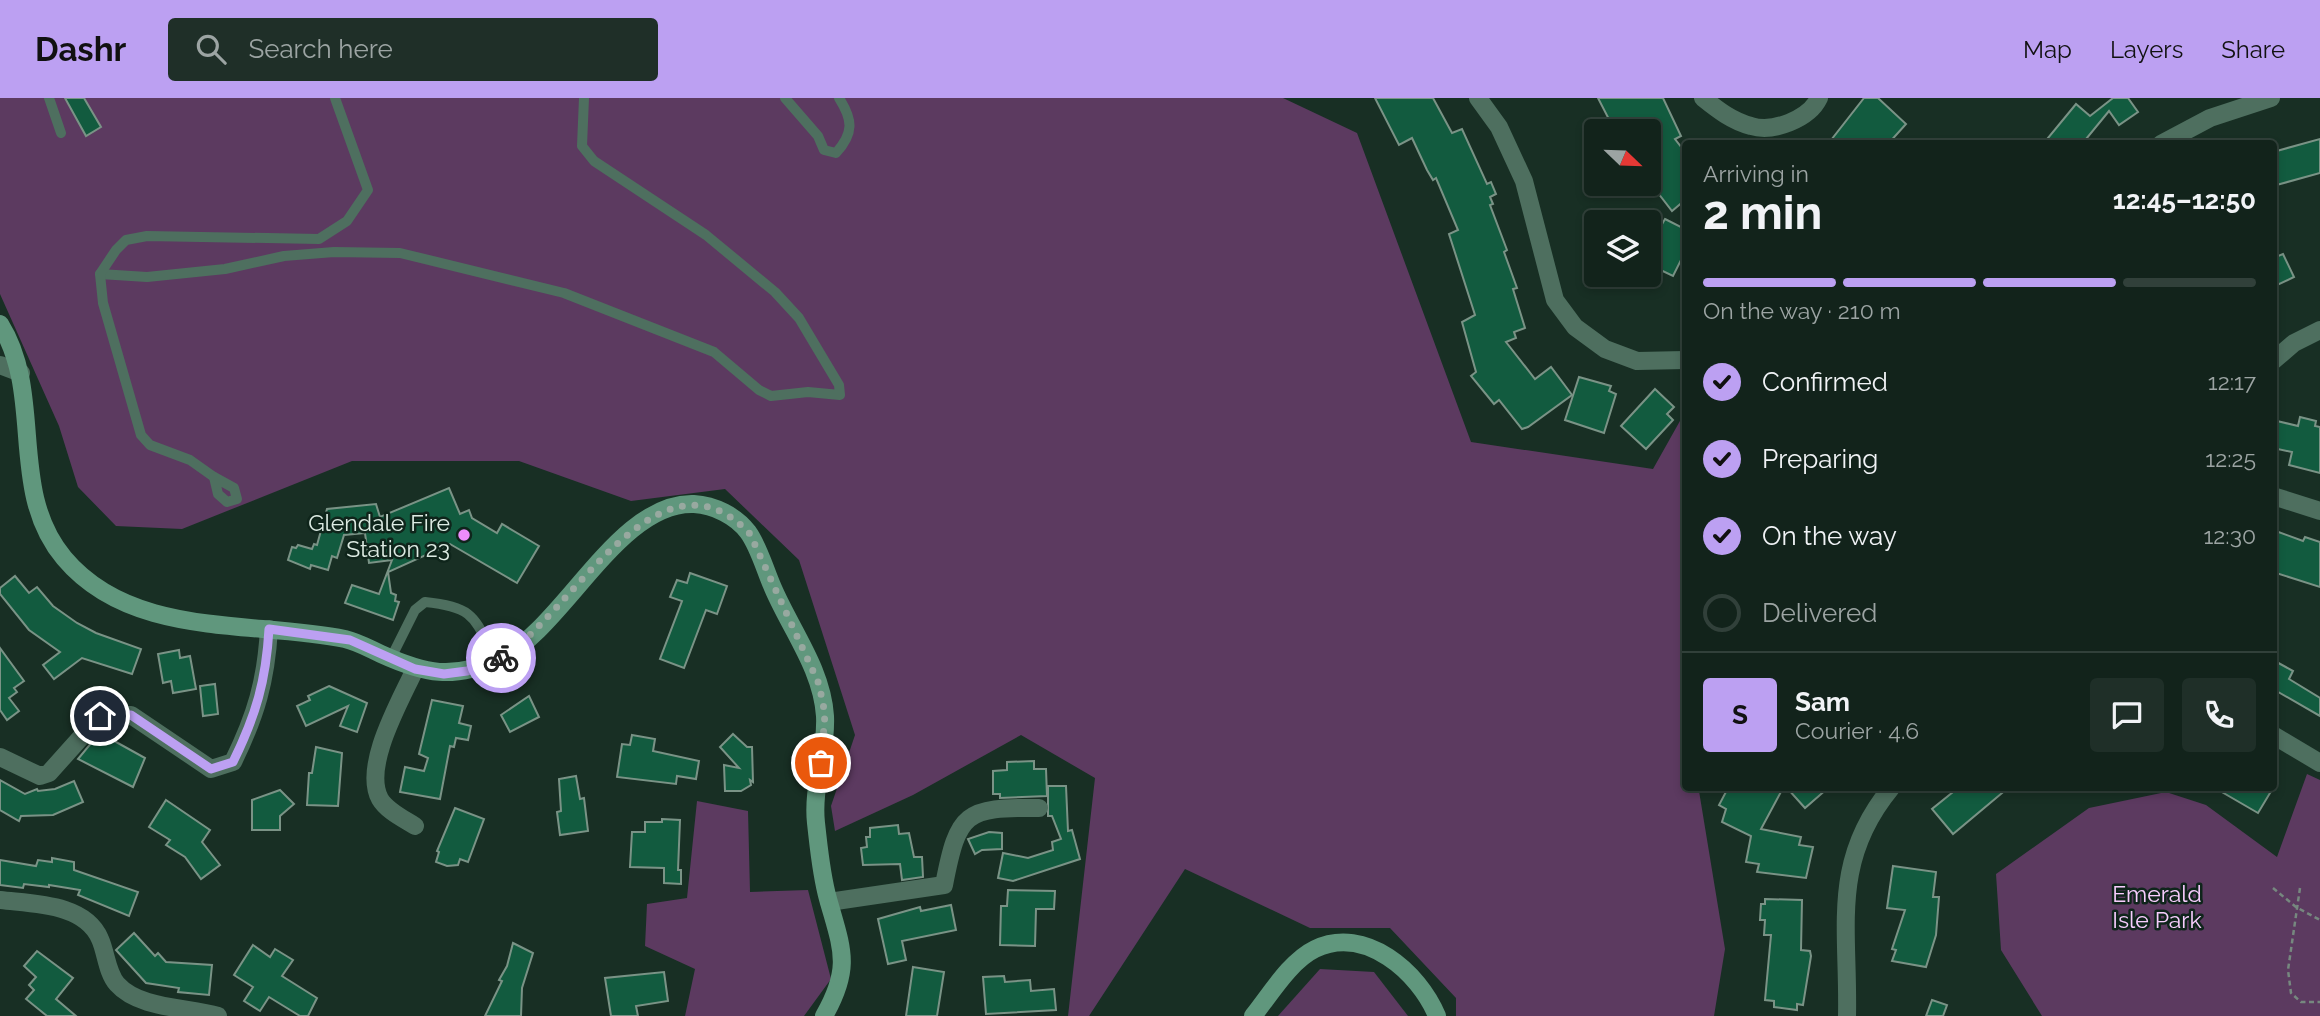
<!DOCTYPE html>
<html lang="en">
<head>
<meta charset="utf-8">
<style>
	:root { --surface:#12231b; --page:#1f2f28; --text:#f1f3f6; --muted:#9ca4a3; --line:#31403a; --accent:#bca0f2 }
	body { margin:0; font-family:Raleway,sans-serif; background:var(--page); color:var(--text); height:100vh; display:flex; flex-direction:column; font-size:26px; white-space:nowrap }
	* { box-sizing:border-box; margin:0 }
	p { font-size:23px; color:var(--muted) }
	.icon { flex:none; width:38px; height:38px; fill:none; stroke:currentColor; stroke-width:2; stroke-linecap:round; stroke-linejoin:round }
	.map { position:relative; flex:1; overflow:hidden }
	.side { position:absolute; left:1682px; top:42px; width:595px; height:651px; display:flex; flex-direction:column; background:var(--surface); border-radius:7px; box-shadow:0 4px 10px #0003,0 0 0 2px var(--line) }
	.side>* { flex:none }
	.needle { width:46px; rotate:113deg }
	.fabs { position:absolute; left:1584px; top:21px; display:grid; gap:14px }
	.fabs a { display:grid; place-items:center; width:77px; height:77px; border-radius:7px; background:var(--surface); box-shadow:0 4px 10px #0003,0 0 0 2px var(--line); font-size:35px }
	.pin { position:absolute; display:grid; place-items:center; width:60px; height:60px; color:#fff; margin:-30px; border:4px solid #fff; border-radius:50%; box-shadow:0 2px 7px #0007 }
	.courier { position:absolute; display:grid; place-items:center; width:70px; height:70px; margin:-35px; border:5px solid #bca0f2; border-radius:50%; background:#fff; color:#222; box-shadow:0 2px 9px #0007 }
	.head em { font-style:normal; font-weight:700 }
	.head div { display:flex; flex-direction:column-reverse }
	.head { display:flex; align-items:center; justify-content:space-between; height:119px; padding:0 21px }
	h1 { font-size:46px; font-weight:700; line-height:52px }
	.bar { display:grid; grid-template-columns:repeat(4,1fr); gap:10px 7px; align-content:center; height:84px; padding:0 21px }
	.bar i { height:9px; border-radius:5px; background:var(--line) }
	.bar .active { background:var(--accent) }
	.bar p { grid-column:span 4 }
	.line { display:flex; align-items:center; gap:18px; padding:0 21px; border-top:2px solid var(--line) }
	.line div { flex:1 }
	.round { display:grid; place-items:center; flex:none; width:74px; height:74px; border-radius:7px; background:var(--page) }
	ol { padding:0 21px; list-style:none }
	li { display:flex; align-items:center; gap:21px; height:77px }
	li p { margin-inline-start:auto }
	li .icon { padding:7px; border-radius:50%; background:var(--accent); color:#111; stroke-width:4 }
	li:last-child { color:var(--muted) }
	li i { width:38px; height:38px; border:4px solid var(--line); border-radius:50% }
	header { display:flex; align-items:center; gap:42px; box-sizing:border-box; height:98px; padding:0 35px; background:var(--accent); color:#111 }
	header strong { font-size:33px }
	nav { display:flex; gap:38px; margin-inline-start:auto; font-size:24px }
	.search { width:490px; height:63px; background:var(--page); display:flex; align-items:center; gap:18px; box-sizing:border-box; padding:0 24px; border-radius:7px; color:var(--muted); font-size:26px }
	.map>svg:first-child { display:block }
</style>
</head>
<body>
<header>
<strong>Dashr</strong>
<div class="search"><svg class="icon" aria-label="search" viewBox="0 0 24 24"><circle cx="10" cy="10" r="6"/><path d="M15 15l6 6"/></svg>Search here</div>
<nav><a>Map</a><a>Layers</a><a>Share</a></nav>
</header>
<div class="map">
<svg width="2320" height="918" viewBox="0 0 2320 918">
	<rect width="100%" height="100%" fill="#182f24"/>
	<!-- green -->
	<g fill="#5c3a60">
		<polygon points="0,0 1283,0 1357,35 1471,344 1653,371 1685,314 1685,690 1703,690 1699,693 1725,851 1714,918 1456,918 1456,900 1390,830 1310,830 1185,771 1089,918 1068,918 1095,680 1021,637 913,697 835,733 831,708 855,637 799,462 725,391 631,403 519,363 352,363 182,431 116,428 78,389 59,328 0,196"/>
		<polygon points="2307,676 2320,682 2320,918 2042,918 2001,852 1996,776 2089,710 2166,694 2206,707 2277,759"/>
		<polygon points="697,703 748,713 750,794 808,792 831,881 804,918 685,918 695,871 645,848 647,806 687,800"/>
		<polygon points="1320,871 1374,874 1408,918 1278,918"/>
	</g>
	<!-- building -->
	<g fill="#125b3f" stroke="#7a9386" stroke-width="2">
		<polygon points="65,0 84,0 101,29 86,38"/>
		<polygon points="1375,0 1433,0 1452,35 1462,31 1487,86 1491,84 1496,96 1490,99 1493,106 1490,107 1507,152 1504,154 1517,190 1513,191 1525,230 1514,234 1516,240 1506,244 1535,281 1551,269 1572,297 1528,329 1522,331 1499,302 1494,306 1471,278 1476,274 1462,224 1475,217 1449,136 1458,132 1436,80 1433,82 1427,72 1412,40 1399,47"/>
		<polygon points="1598,0 1663,0 1681,38 1675,41 1685,54 1685,102 1672,113 1648,82 1648,33 1615,33"/>
		<polygon points="1864,0 1878,0 1906,26 1888,46 1828,46"/>
		<polygon points="2128,0 2138,14 2119,27 2109,13 2082,46 2043,46 2076,6 2090,18 2113,0"/>
		<polygon points="2320,41 2320,75 2273,88 2273,54"/>
		<polygon points="1665,121 1685,131 1685,154 1673,178 1648,166 1648,131 1657,135"/>
		<polygon points="2283,156 2294,179 2273,189 2273,160"/>
		<polygon points="1579,279 1611,288 1609,293 1616,296 1604,335 1565,322"/>
		<polygon points="1655,291 1674,309 1667,316 1673,322 1646,351 1621,328"/>
		<polygon points="2300,319 2316,323 2315,328 2320,329 2320,375 2289,367 2292,354 2273,350 2277,323 2298,328"/>
		<polygon points="449,390 460,416 469,412 472,420 497,435 502,426 539,448 517,485 450,446 388,474 391,495 396,497 395,503 399,504 393,522 345,505 352,487 379,496 392,462 369,465 365,435 344,437 337,460 332,458 328,472 311,467 310,471 288,462 292,449 296,450 298,447 312,451 314,446 317,447 327,411 376,406 380,419"/>
		<polygon points="2273,432 2303,443 2305,439 2320,444 2320,489 2273,474"/>
		<polygon points="690,475 727,488 717,516 706,512 684,570 660,561 682,503 670,499 677,482 687,485"/>
		<polygon points="15,478 29,495 37,489 53,508 77,525 96,535 141,551 132,576 82,560 54,581 43,567 60,554 29,532 0,496 0,490"/>
		<polygon points="0,550 24,583 14,590 17,594 9,600 19,613 7,622 0,612"/>
		<polygon points="179,552 180,560 190,558 196,591 173,595 171,583 163,585 158,556"/>
		<polygon points="2273,562 2293,573 2289,581 2320,600 2320,618 2273,591"/>
		<polygon points="215,586 218,616 203,618 200,588"/>
		<polygon points="329,588 367,605 357,634 340,628 348,608 306,628 297,608 310,602 308,598"/>
		<polygon points="529,598 539,619 510,634 501,617"/>
		<polygon points="432,602 463,608 459,625 471,628 468,642 456,640 454,649 450,648 440,701 400,694 405,669 424,673 428,660 419,656"/>
		<polygon points="733,636 747,649 752,649 753,684 750,682 751,687 741,693 725,693 724,667 739,670 720,649"/>
		<polygon points="632,637 655,641 653,653 699,663 696,681 677,678 676,686 617,679 622,646 630,647"/>
		<polygon points="107,639 145,660 133,689 78,661 92,644 103,646"/>
		<polygon points="316,649 342,655 338,708 307,707 309,675 312,675"/>
		<polygon points="1034,663 1034,671 1046,671 1047,698 1000,700 1000,696 993,696 993,673 1007,672 1007,664"/>
		<polygon points="576,678 580,701 584,700 588,733 560,737 557,714 561,713 559,681"/>
		<polygon points="0,682 25,696 37,691 38,693 55,691 74,683 83,704 53,717 21,718 19,723 0,712"/>
		<polygon points="1048,688 1066,688 1068,733 1072,732 1080,761 1013,783 998,780 1003,755 1028,760 1053,752 1052,744 1061,741 1052,718 1048,718"/>
		<polygon points="1728,690 1783,690 1761,731 1801,739 1799,747 1813,749 1806,780 1757,774 1759,766 1746,764 1751,738 1722,724 1726,711 1719,707"/>
		<polygon points="1787,690 1828,690 1805,710"/>
		<polygon points="1958,690 2008,690 1953,736 1932,711"/>
		<polygon points="2215,690 2273,690 2258,715"/>
		<polygon points="280,692 294,706 280,718 280,732 252,732 252,702"/>
		<polygon points="166,702 210,732 202,744 220,767 201,781 185,759 166,747 170,742 149,729"/>
		<polygon points="455,710 484,721 468,764 460,761 458,767 447,768 436,764 439,754 437,753"/>
		<polygon points="662,721 680,722 678,772 681,772 681,786 664,785 664,770 630,769 632,734 645,734 645,724 662,724"/>
		<polygon points="898,727 899,736 909,735 914,759 922,759 923,779 902,782 900,766 863,767 861,750 867,749 866,739 870,739 870,730"/>
		<polygon points="989,734 1002,735 1002,751 982,752 975,756 968,741"/>
		<polygon points="52,760 74,764 74,772 138,794 129,818 78,797 80,792 49,787 49,789 24,786 23,790 0,787 0,762 36,768 38,762 52,764"/>
		<polygon points="1893,768 1936,774 1933,799 1939,799 1936,837 1926,869 1892,863 1896,852 1892,851 1905,812 1887,810"/>
		<polygon points="1008,792 1055,793 1054,811 1036,811 1035,848 1000,847 1001,808 1007,808"/>
		<polygon points="1765,801 1802,802 1801,852 1810,853 1811,858 1803,907 1797,906 1797,912 1774,909 1774,903 1765,902 1771,837 1764,837 1765,822 1760,822 1761,806 1765,806"/>
		<polygon points="951,807 956,832 902,843 906,862 888,866 878,821 920,809 921,813"/>
		<polygon points="134,835 155,858 158,855 166,864 212,867 209,897 178,894 179,890 146,885 116,852"/>
		<polygon points="513,845 533,855 522,890 521,918 485,918 502,883 499,882 507,868"/>
		<polygon points="253,847 270,859 275,851 293,862 282,878 317,900 308,918 300,918 269,899 260,913 244,903 253,889 234,877"/>
		<polygon points="37,853 73,880 56,901 76,918 47,918 26,901 34,892 29,887 36,879 24,868"/>
		<polygon points="913,869 944,874 937,918 906,918"/>
		<polygon points="664,874 668,903 636,908 638,918 611,918 605,880"/>
		<polygon points="1004,878 1005,884 1030,882 1031,893 1054,891 1056,912 986,916 983,879"/>
		<polygon points="1932,902 1947,907 1943,918 1926,918"/>
	</g>
	<g fill="none" stroke-linecap="round" stroke-linejoin="round">
		<!-- path -->
		<g stroke="#76887f" stroke-width="2.5" stroke-dasharray="5 3.5" stroke-linecap="butt">
			<polyline points="2273,790 2296,809 2320,822"/>
			<polyline points="2300,790 2288,872 2291,895 2301,904 2320,904"/>
		</g>
		<!-- lane -->
		<g stroke="#4e6f5f" stroke-width="10">
			<polyline points="49,0 61,35"/>
			<path d="M785,0l33,38 6,14 12,3c18,-20 17,-33 3,-55"/>
			<polyline points="100,176 147,179 225,171 284,158 334,154 400,155 564,195 714,254 759,292 771,298 808,294 840,297 839,287 799,220 775,194 706,137 594,63 582,48 584,0"/>
			<polyline points="214,379 190,362 150,347 141,337 103,205 100,176 116,152 126,142 147,138 319,141 347,123 368,92 335,0"/>
			<polygon points="214,379 234,390 237,401 227,404 218,396"/>
			<path d="M391,560l24,-48 10,-8c51,5 49,16 71,58"/>
		</g>
		<!-- street -->
		<g stroke="#4e6f5f" stroke-width="18">
			<polyline points="1478,0 1499,29 1524,83 1555,202 1575,229 1605,251 1637,263 1685,262"/>
			<path d="M1703,0c15,12 29,23 48,28 22,7 58,-7 68,-28"/>
			<polyline points="2161,46 2210,20 2271,0"/>
			<polyline points="2273,263 2294,245 2320,232"/>
			<polyline points="0,267 21,275"/>
			<polyline points="2273,398 2320,413"/>
			<path d="M415,571c-14,31 -53,97 -35,130 7,12 24,20 35,27"/>
			<polyline points="2273,637 2320,665"/>
			<path d="M0,659l40,19 9,-3 51,-57 31,-1 80,54 22,-7c23,-47 33,-81 36,-133"/>
			<path d="M0,802c32,4 85,3 100,39 6,13 7,34 17,45 22,25 70,23 101,32"/>
			<path d="M829,804l115,-17c14,-73 21,-78 95,-77"/>
			<path d="M1847,918c2,-88 -17,-154 44,-228"/>
		</g>
		<!-- secondary -->
		<g stroke="#60977d" stroke-width="18">
			<path d="M0,226c45,72 7,166 64,234 68,81 188,62 281,81 13,3 25,10 36,15 44,20 72,26 118,5 64,-29 119,-158 195,-155 20,1 42,12 54,28 11,15 17,38 25,56 18,42 49,81 52,128 2,36 -13,71 -9,107 3,26 5,51 12,76 14,50 24,68 -4,117"/>
			<path d="M1253,918c17,-21 37,-55 62,-67 50,-24 104,23 122,67"/>
		</g>
	</g>
	<g fill="none" stroke-linecap="round" stroke-linejoin="round">
		<!-- done -->
		<path stroke="#98a9a0" stroke-width="7" stroke-dasharray="0 12.6" d="M501,560c70,-42 158,-222 249,-124l69,150 6,30 -4,49"/>
		<!-- route -->
		<path stroke="#bca0f2" stroke-width="9" d="M100,618l31,-1 80,54 22,-7c23,-47 33,-81 36,-133l81,11 65,29 29,5 23,-3 34,-13"/>
	</g>
	<!-- markers -->
	<circle fill="#ec8cfa" stroke="#0f251b" stroke-width="2.5" cx="464" cy="437" r="7"/>
	<g text-anchor="middle" dominant-baseline="central" stroke-width="5" stroke-linejoin="round" paint-order="stroke">
		<!-- poi labels -->
		<g font-size="23" fill="#ddebe3" stroke="#0f251b" text-anchor="end">
			<text x="450" y="424">Glendale Fire<tspan x="450" dy="26">Station 23</tspan></text>
		</g>
		<!-- park labels -->
		<g font-size="23" fill="#f8cdfe" stroke="#0f251b">
			<text x="2157" y="795">Emerald<tspan x="2157" dy="26">Isle Park</tspan></text>
		</g>
	</g>
</svg>
<div class="fabs">
<a><svg class="needle" viewBox="-14 -14 28 28"><path d="M0-13l5 13h-10z" fill="#e53935"/><path d="M0 13l5-13h-10z" fill="#9ca4a3"/></svg></a>
<a><svg class="icon" aria-label="layers" viewBox="0 0 24 24"><path d="M12 4l9 5-9 5-9-5zM3 14l9 5 9-5"/></svg></a>
</div>
<div class="pin" style="left:821px;top:665px;background:#ea580c"><svg class="icon" aria-label="bag" viewBox="0 0 24 24"><path d="M5 8h14l-1 12H6zM9 8a3 3 0 0 1 6 0"/></svg></div>
<div class="pin" style="left:100px;top:618px;background:#1f2937"><svg class="icon" aria-label="home" viewBox="0 0 24 24"><path d="M3 11l9-7 9 7M6 9v11h12V9"/></svg></div>
<div class="courier" style="left:501px;top:560px"><svg class="icon" aria-label="bike" viewBox="0 0 24 24"><circle cx="6" cy="16" r="4"/><circle cx="18" cy="16" r="4"/><path d="M6 16l4-8h5l3 8M10 8l3 8H6M13 5h3"/></svg></div>
<section class="side">
<div class="head"><div><h1>2 min</h1><p>Arriving in</p></div><em>12:45–12:50</em></div>
<div class="bar"><i class="active"></i><i class="active"></i><i class="active"></i><i></i><p>On the way · 210 m</p></div>
<ol>
<li><svg class="icon" aria-label="check" viewBox="0 0 24 24"><path d="M5 12l5 5 9-10"/></svg>Confirmed<p>12:17</p></li>
<li><svg class="icon" aria-label="check" viewBox="0 0 24 24"><path d="M5 12l5 5 9-10"/></svg>Preparing<p>12:25</p></li>
<li><svg class="icon" aria-label="check" viewBox="0 0 24 24"><path d="M5 12l5 5 9-10"/></svg>On the way<p>12:30</p></li>
<li><i></i>Delivered</li>
</ol>
<div class="line" style="height:126px"><b class="round" style="background:var(--accent);color:#111">S</b><div><b>Sam</b><p>Courier · 4.6</p></div><a class="round"><svg class="icon" aria-label="chat" viewBox="0 0 24 24"><path d="M4 5h16v11H9l-5 4z"/></svg></a><a class="round"><svg class="icon" aria-label="phone" viewBox="0 0 24 24"><path d="M5 4h4l2 5-3 2q2 4 5 5l2-3 5 2v4C11 20 4 13 5 4z"/></svg></a></div>
</section>
</div>
</body>
</html>
